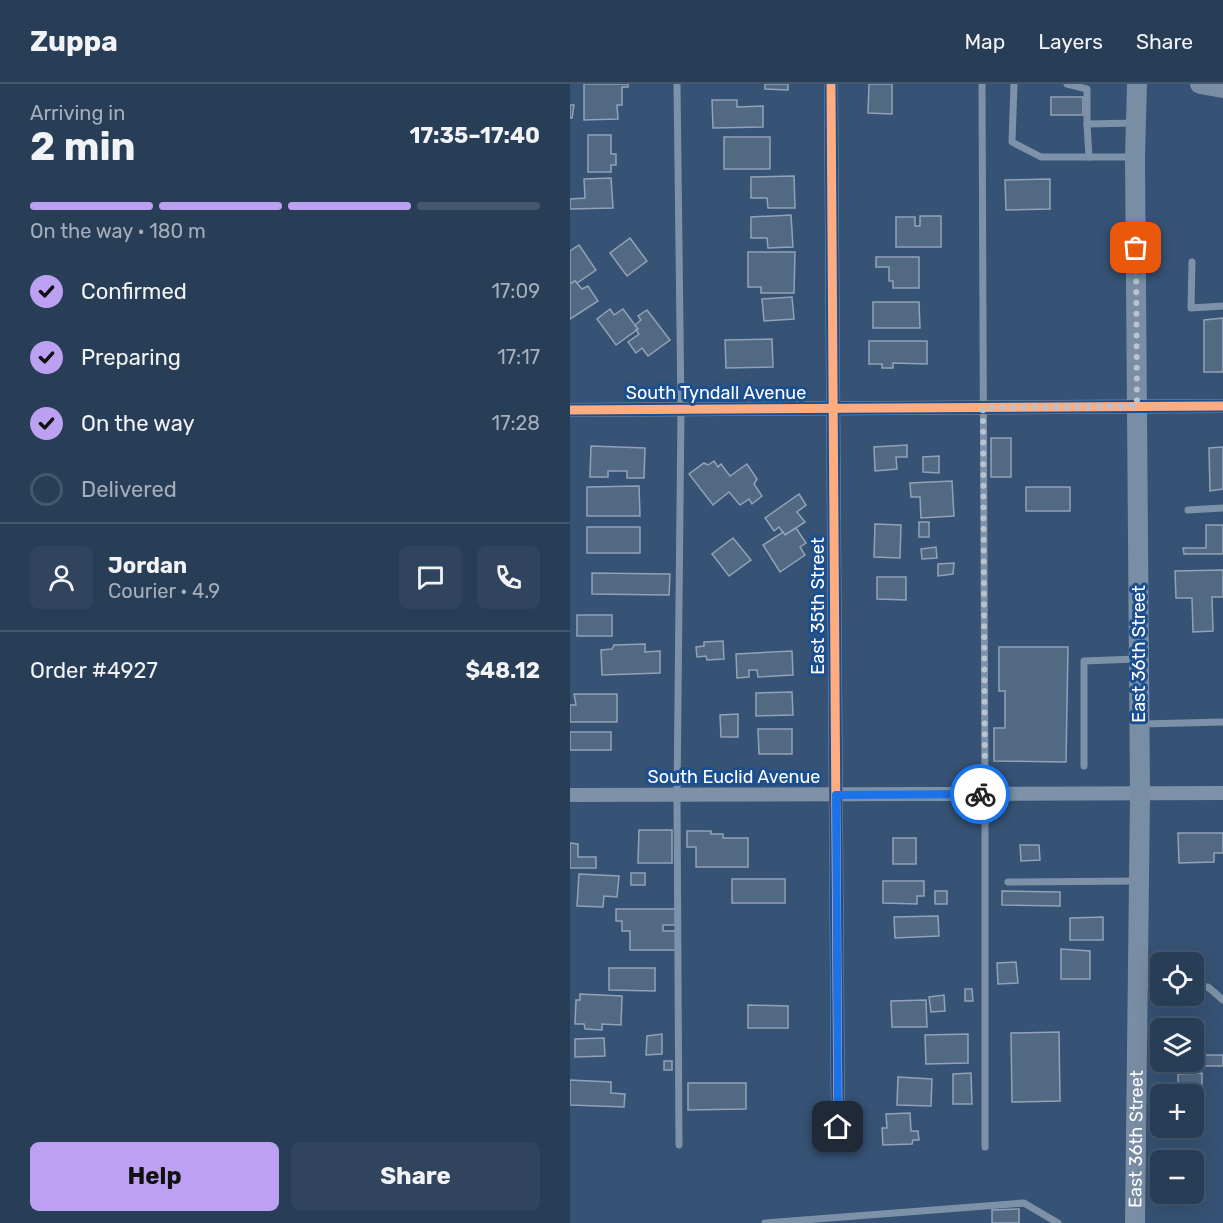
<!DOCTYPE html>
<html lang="en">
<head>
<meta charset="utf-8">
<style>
	:root { --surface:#283e57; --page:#30455d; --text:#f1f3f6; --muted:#a5aeba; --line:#44576d; --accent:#bca0f2 }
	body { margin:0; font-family:Rubik,sans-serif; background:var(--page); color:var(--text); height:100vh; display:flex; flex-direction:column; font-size:22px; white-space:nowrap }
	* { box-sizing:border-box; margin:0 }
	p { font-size:20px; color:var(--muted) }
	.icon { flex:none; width:33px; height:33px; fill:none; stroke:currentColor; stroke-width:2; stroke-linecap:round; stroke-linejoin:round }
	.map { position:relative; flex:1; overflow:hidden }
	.sheet { display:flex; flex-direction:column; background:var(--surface); width:570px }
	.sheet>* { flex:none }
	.tools { position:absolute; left:580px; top:868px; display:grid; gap:12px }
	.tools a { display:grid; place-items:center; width:54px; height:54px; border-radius:9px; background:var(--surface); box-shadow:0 6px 24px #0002,0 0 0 2px var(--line); font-size:30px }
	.pin { position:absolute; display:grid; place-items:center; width:51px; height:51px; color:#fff; margin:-26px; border-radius:12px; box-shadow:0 3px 9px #0006 }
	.courier { position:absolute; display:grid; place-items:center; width:60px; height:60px; margin:-30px; border:4px solid #1a73e8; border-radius:50%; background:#fff; color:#222; box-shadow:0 2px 8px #0007 }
	.headline em { font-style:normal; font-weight:700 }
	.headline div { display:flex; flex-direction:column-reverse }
	.headline { display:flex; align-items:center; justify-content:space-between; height:102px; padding:0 30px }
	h1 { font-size:39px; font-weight:700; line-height:45px }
	.bar { display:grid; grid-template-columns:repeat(4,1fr); gap:9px 6px; align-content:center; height:72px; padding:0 30px }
	.bar i { height:8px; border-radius:4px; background:var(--line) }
	.bar .current { background:var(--accent) }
	.bar p { grid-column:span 4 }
	.line { display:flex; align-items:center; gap:15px; padding:0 30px; border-top:2px solid var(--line) }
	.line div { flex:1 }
	.round { display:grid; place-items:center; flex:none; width:63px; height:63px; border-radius:9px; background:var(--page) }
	ol { padding:0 30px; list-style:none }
	li { display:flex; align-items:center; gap:18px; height:66px }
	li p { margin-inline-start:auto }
	li .icon { padding:6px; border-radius:50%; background:var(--accent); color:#111; stroke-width:4 }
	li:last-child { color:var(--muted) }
	li i { width:33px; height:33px; border:3px solid var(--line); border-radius:50% }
	.primary-button { display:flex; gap:12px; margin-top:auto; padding:12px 30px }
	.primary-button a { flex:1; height:69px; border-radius:9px; background:var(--accent); color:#111; font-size:24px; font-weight:700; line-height:69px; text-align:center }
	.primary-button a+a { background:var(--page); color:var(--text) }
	header { display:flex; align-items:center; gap:36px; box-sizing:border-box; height:84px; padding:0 30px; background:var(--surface); border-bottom:2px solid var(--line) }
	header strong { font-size:28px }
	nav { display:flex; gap:33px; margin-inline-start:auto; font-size:21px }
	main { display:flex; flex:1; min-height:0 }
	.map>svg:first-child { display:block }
</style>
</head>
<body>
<header>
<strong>Zuppa</strong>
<nav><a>Map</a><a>Layers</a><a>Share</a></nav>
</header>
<main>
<section class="sheet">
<div class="headline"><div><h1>2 min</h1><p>Arriving in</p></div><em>17:35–17:40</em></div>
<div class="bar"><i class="current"></i><i class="current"></i><i class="current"></i><i></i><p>On the way · 180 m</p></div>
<ol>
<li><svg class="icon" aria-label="check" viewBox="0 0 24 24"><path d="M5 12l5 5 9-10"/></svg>Confirmed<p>17:09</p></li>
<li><svg class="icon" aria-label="check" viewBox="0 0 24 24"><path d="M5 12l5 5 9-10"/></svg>Preparing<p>17:17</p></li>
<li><svg class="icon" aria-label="check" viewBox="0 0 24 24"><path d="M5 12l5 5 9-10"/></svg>On the way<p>17:28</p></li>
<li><i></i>Delivered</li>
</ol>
<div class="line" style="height:108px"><a class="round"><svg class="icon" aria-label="person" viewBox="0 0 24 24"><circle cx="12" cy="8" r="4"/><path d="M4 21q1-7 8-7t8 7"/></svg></a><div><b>Jordan</b><p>Courier · 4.9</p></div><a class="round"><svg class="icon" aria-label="chat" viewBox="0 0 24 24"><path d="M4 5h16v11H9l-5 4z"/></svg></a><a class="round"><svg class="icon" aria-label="phone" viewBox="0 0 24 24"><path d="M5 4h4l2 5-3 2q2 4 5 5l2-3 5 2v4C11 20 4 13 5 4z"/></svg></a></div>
<div class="line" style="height:78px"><div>Order #4927</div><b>$48.12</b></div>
<div class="primary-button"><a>Help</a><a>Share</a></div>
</section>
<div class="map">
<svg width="653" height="1139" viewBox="0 0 653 1139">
	<rect width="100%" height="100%" fill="#365274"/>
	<!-- building -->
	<g fill="#526984" stroke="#92a2b6" stroke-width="1.5">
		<polygon points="14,0 58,0 58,3 52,3 52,21 47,21 48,35 14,36"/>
		<polygon points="195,0 218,0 218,6 195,5"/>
		<polygon points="299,0 322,0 322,30 298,29"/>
		<rect x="481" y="13" width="32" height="18"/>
		<polygon points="142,16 167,16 167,23 193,22 193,43 143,44"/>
		<polygon points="0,21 4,21 2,34 0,34"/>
		<polygon points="18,51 41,51 41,70 46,70 46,81 41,81 41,88 18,88"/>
		<rect x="154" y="53" width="46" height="32"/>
		<polygon points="224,92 225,124 198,124 197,114 181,114 181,93"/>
		<polygon points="41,94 43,124 0,125 0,115 15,114 14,95"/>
		<polygon points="480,95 480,125 436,126 435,96"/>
		<polygon points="221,131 223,163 198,164 197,154 181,154 181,133"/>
		<polygon points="350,132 371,132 371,163 326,163 326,133 345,133 345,142 350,142"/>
		<polygon points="60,154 77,177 57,192 40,169"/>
		<polygon points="9,161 26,186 7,199 5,197 0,200 0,167"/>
		<polygon points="178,168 225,168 224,209 191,209 191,203 178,203"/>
		<polygon points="306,173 349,173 349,204 323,204 323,197 319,197 319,183 306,183"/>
		<polygon points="5,197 12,205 18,202 28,217 0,235 0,200"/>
		<polygon points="222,213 224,235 194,237 192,215"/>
		<polygon points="303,218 349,218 350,244 303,244"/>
		<polygon points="40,225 44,231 53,225 68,245 46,261 27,235"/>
		<polygon points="77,226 100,256 78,272 72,264 66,269 58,258 69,250 66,246 68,245 65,241 71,236 68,232"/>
		<polygon points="653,234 653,288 634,288 634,236"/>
		<polygon points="202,255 203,283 156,284 155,256"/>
		<polygon points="299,257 357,257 357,280 323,279 323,284 312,284 312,280 299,280"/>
		<rect x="421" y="354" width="20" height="39"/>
		<polygon points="337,361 337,373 326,373 327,385 305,387 304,363"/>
		<polygon points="21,362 75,364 74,394 57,394 57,387 38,387 38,393 20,393"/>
		<polygon points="653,363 653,405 640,407 639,364"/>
		<polygon points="369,372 369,389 353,388 353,373"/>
		<polygon points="144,377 148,383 151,380 160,392 177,380 187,395 184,400 192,412 182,420 179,415 170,421 159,408 143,421 119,390 134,379 138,381"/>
		<polygon points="382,397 384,432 351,434 350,413 341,413 340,399"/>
		<polygon points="69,402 70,432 17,432 17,403"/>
		<rect x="456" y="403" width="44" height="24"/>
		<polygon points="229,410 236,421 227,428 235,438 215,451 209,443 204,447 195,434"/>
		<rect x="349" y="438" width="10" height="15"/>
		<polygon points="305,440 331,441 330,474 304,473"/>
		<polygon points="636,441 653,441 653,470 614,470 613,464 636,464"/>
		<rect x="17" y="443" width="53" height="26"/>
		<polygon points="226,444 236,459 230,463 235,471 210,488 193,461 213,448 215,451"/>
		<polygon points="163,454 181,476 159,492 142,470"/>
		<polygon points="366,463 367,474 352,475 351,465"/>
		<polygon points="384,479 383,490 368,492 368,480"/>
		<polygon points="653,486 653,513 642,513 643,547 623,548 622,514 606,514 605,487"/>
		<polygon points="22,489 100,490 99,511 22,510"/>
		<polygon points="307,493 336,493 336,516 307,515"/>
		<rect x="7" y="531" width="35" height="21"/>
		<polygon points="153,557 154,575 137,576 136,572 127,573 126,563 134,562 134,558"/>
		<polygon points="75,560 75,568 90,567 90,589 32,591 31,566 42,565 44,561"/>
		<polygon points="429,563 498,563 496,678 424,677 424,644 435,644 435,607 429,607"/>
		<polygon points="222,567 223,591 188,593 187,586 179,586 179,593 167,594 166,570"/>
		<polygon points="222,608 223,631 186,632 186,609"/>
		<polygon points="4,610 47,610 47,638 0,638 0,621 6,621"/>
		<polygon points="168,630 168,653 151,653 150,631"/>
		<polygon points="188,645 222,645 222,670 189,670"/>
		<rect x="0" y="648" width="41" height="18"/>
		<polygon points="69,746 102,746 102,779 68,779"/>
		<polygon points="117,747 141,747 141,750 153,750 153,754 178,754 178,783 126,783 126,763 117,763"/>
		<polygon points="608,749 653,749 653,769 644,769 644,778 609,779"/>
		<rect x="323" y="754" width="23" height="26"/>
		<polygon points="0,759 8,760 8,773 26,773 26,784 0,784"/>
		<polygon points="450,761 469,761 470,776 451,777"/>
		<rect x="61" y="789" width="14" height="12"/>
		<polygon points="9,790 49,792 47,813 34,812 33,823 7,822"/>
		<rect x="162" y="795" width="53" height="24"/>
		<polygon points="313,797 354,797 354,812 347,812 347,820 313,819"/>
		<rect x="365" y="807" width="12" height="13"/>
		<polygon points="432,807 490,808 490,822 432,821"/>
		<polygon points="46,825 107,825 107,841 93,841 93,847 106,847 106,866 60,866 60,847 52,847 52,837 46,837"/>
		<polygon points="368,832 369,852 325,854 324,833"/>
		<polygon points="533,833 533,856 500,856 500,834"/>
		<polygon points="491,865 520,867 520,895 491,895"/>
		<polygon points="446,878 448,899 428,900 427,879"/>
		<polygon points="39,884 85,884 85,907 39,906"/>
		<polygon points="395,905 402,905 403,917 395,917"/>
		<polygon points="10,910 52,912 51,941 32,940 32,946 15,945 14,940 5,940 6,916 10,916"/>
		<polygon points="374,911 375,927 361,928 359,913"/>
		<polygon points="356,916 357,943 322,943 321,917"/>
		<polygon points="178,921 218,922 218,944 178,944"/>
		<polygon points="489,948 490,1017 442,1018 441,949"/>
		<polygon points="92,950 92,970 76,971 77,952"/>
		<polygon points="398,950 398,979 356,980 355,951"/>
		<polygon points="34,954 35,972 5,973 5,955"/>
		<polygon points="624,971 653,971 653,982 631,982 631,986 625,986 625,982 607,982 607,978 624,978"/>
		<rect x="94" y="977" width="8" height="9"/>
		<polygon points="401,989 402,1020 383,1020 383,990"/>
		<polygon points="632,989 632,1000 608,1000 608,990"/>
		<polygon points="328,993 362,995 361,1022 327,1021"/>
		<polygon points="0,996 41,998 41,1009 55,1010 54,1023 0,1021"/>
		<polygon points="118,999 176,999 176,1025 118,1026"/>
		<polygon points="340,1029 341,1047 348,1047 349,1056 343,1056 342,1060 313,1061 312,1044 317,1044 316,1030"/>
		<polygon points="449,1125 449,1139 422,1139 422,1126"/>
	</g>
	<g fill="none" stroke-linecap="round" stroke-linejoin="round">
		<!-- lane -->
		<g stroke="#7d92a8" stroke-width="7">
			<polyline points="107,0 111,326 107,712 109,1061"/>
			<polyline points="412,0 415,710 415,1063"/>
			<polyline points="444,0 442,58 471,73 564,73"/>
			<polyline points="497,0 517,5 517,40"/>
			<polyline points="519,73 517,40 565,39"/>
			<polyline points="622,178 621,224 653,222"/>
			<polyline points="618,426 653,424"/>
			<polyline points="572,640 653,638"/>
			<polyline points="514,682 514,577 566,575"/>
			<polyline points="438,798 568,797"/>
			<polyline points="570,901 591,902"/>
			<polyline points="624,903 638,903 653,916"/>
			<polyline points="195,1139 454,1119 488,1139"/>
		</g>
		<!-- street -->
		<g stroke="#7d92a8" stroke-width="14">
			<polyline points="261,0 268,1043"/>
			<polyline points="0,326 653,322"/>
			<polyline points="0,711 653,709"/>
		</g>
		<!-- secondary -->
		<g stroke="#798da4" stroke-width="20">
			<polyline points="630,0 653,4"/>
			<path id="s1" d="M565,1139l5,-429 -5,-637 2,-73"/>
		</g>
		<!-- cycleway casing -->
		<g stroke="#1b4f8f" stroke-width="13">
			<g id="cycleway">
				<polyline points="261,0 268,1043"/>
				<polyline points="0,326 653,322"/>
			</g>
		</g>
		<!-- cycleway -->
		<use href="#cycleway" stroke="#ffac80" stroke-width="9"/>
	</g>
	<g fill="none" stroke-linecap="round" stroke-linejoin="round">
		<!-- done -->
		<polyline stroke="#b9c2ce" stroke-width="6" stroke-dasharray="0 10.8" points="410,710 415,710 413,324 567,322 566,164"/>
		<!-- route -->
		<polyline stroke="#1a73e8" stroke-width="8" points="268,1043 266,711 410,710"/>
	</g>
	<g text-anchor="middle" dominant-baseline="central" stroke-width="6" stroke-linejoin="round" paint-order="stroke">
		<!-- street labels -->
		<g font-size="18" fill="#fff" stroke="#1b4f8f">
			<text x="146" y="309">South Tyndall Avenue</text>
			<text transform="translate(248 522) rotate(-90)">East 35th Street</text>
			<text transform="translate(569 570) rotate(-90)">East 36th Street</text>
			<text x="164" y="693">South Euclid Avenue</text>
			<text stroke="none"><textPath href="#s1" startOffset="84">East 36th Street</textPath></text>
		</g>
	</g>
</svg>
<div class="tools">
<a><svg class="icon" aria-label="locate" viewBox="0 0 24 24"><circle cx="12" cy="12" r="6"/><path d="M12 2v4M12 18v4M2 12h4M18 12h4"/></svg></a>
<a><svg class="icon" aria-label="layers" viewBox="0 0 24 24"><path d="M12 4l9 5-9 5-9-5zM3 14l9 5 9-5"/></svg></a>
<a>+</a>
<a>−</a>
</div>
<div class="pin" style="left:566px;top:164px;background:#ea580c"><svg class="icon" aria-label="bag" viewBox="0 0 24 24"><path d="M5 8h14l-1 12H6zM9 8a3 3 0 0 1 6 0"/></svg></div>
<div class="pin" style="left:268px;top:1043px;background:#1f2937"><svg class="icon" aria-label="home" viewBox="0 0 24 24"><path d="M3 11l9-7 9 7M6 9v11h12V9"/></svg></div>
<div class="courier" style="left:410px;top:710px"><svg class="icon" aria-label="bike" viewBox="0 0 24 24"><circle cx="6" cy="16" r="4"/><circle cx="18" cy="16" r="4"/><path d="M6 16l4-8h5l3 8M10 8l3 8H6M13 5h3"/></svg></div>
</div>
</main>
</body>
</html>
